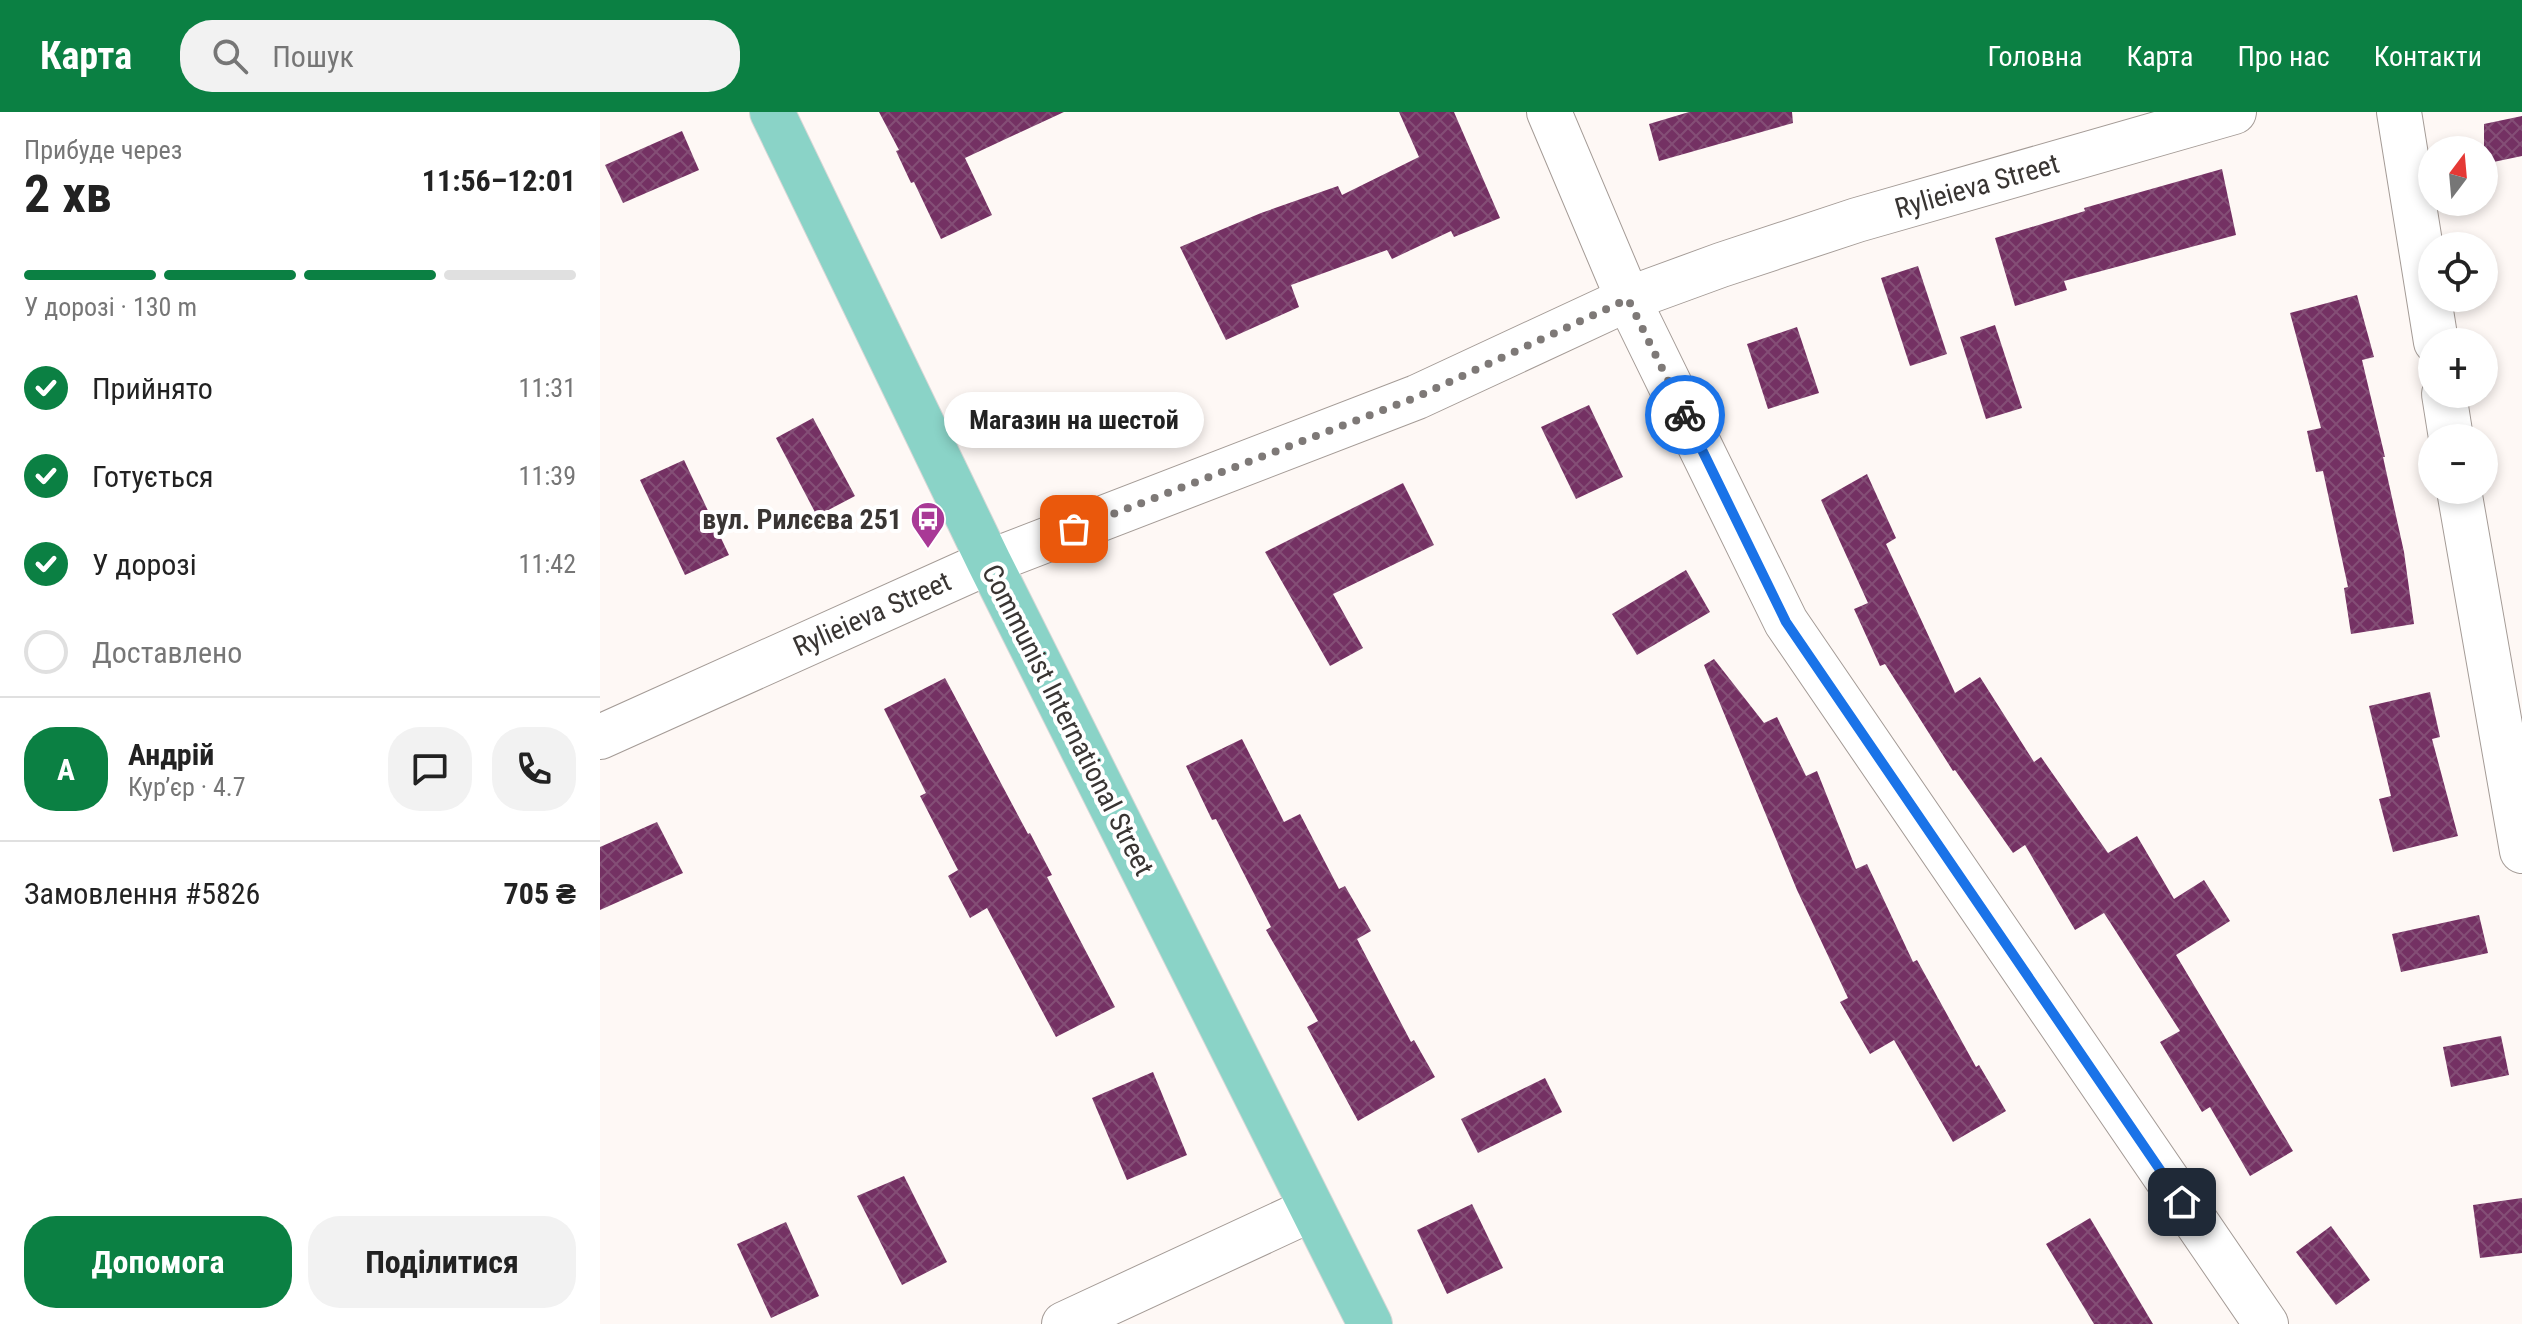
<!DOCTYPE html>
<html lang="uk">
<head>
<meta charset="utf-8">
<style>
	:root { --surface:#fff; --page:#f2f2f2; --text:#222; --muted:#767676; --line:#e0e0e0; --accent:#0b8043 }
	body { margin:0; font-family:"Roboto Condensed",sans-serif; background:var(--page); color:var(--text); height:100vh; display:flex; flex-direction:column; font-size:30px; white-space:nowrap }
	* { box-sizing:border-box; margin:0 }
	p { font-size:26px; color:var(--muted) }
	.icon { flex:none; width:44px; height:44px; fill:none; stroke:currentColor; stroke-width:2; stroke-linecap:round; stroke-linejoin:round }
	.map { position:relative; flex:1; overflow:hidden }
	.sheet { display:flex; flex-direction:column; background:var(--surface); width:600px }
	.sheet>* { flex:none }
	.needle { width:52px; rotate:16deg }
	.tools { position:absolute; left:1818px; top:24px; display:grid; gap:16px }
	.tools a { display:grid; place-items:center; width:80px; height:80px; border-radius:50%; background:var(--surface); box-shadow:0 4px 12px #0003; font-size:40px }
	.pin { position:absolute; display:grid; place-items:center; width:68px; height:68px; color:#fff; margin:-34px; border-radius:16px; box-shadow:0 4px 12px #0006 }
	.courier { position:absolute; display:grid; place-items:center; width:80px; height:80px; margin:-40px; border:6px solid #1a73e8; border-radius:50%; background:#fff; color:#222; box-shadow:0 2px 10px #0007 }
	.bubble { position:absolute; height:56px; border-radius:28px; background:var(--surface); box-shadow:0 4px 12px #0003; font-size:26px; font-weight:700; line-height:56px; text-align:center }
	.summary em { font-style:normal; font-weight:700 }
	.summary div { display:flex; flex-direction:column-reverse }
	.summary { display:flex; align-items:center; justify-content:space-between; height:136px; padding:0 24px }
	h1 { font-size:52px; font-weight:700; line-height:60px }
	.bar { display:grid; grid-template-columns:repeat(4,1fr); gap:12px 8px; align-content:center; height:96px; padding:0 24px }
	.bar i { height:10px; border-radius:6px; background:var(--line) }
	.bar .on { background:var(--accent) }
	.bar p { grid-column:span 4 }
	.line { display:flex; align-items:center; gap:20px; padding:0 24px; border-top:2px solid var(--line) }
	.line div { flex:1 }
	.round { display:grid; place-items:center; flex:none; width:84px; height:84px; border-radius:32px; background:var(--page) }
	ol { padding:0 24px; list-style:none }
	li { display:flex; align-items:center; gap:24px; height:88px }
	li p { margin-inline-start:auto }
	li .icon { padding:8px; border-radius:50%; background:var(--accent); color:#fff; stroke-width:4 }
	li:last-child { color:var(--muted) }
	li i { width:44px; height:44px; border:4px solid var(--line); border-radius:50% }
	.primary-button { display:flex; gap:16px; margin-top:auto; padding:16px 24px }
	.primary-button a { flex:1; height:92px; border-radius:32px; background:var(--accent); color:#fff; font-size:32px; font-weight:700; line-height:92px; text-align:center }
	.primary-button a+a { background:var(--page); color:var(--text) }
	header { display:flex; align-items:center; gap:48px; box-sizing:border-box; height:112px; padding:0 40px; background:var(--accent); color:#fff }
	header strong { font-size:38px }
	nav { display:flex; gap:44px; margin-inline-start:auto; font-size:28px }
	.search { width:560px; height:72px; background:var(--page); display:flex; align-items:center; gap:20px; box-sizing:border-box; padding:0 28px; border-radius:32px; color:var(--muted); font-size:30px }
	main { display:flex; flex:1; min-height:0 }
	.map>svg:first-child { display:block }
</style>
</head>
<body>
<header>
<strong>Карта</strong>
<div class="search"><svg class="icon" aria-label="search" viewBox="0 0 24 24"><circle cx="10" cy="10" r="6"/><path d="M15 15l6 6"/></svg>Пошук</div>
<nav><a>Головна</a><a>Карта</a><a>Про нас</a><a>Контакти</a></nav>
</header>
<main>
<section class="sheet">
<div class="summary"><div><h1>2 хв</h1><p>Прибуде через</p></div><em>11:56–12:01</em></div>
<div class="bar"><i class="on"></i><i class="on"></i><i class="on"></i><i></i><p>У дорозі · 130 m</p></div>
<ol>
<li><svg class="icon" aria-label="check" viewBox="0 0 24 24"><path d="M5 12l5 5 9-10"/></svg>Прийнято<p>11:31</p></li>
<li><svg class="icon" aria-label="check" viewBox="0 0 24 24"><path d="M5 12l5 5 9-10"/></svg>Готується<p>11:39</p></li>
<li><svg class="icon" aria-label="check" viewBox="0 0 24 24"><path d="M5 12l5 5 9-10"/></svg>У дорозі<p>11:42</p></li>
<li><i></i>Доставлено</li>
</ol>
<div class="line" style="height:144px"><b class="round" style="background:var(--accent);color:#fff">А</b><div><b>Андрій</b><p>Кур’єр · 4.7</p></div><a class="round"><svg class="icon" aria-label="chat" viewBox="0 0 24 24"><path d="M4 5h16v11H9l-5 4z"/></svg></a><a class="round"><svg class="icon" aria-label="phone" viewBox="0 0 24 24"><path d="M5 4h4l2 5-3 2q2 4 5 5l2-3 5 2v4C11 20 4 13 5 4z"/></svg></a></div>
<div class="line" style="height:104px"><div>Замовлення #5826</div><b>705 ₴</b></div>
<div class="primary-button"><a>Допомога</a><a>Поділитися</a></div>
</section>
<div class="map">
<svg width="1922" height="1212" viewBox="0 0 1922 1212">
	<defs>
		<pattern id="building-cross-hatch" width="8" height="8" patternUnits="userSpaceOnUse" patternTransform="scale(2)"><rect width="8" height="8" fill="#743163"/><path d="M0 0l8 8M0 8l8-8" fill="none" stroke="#844e76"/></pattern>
	</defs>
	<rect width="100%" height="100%" fill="#fef8f5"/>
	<!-- building -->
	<g fill="url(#building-cross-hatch)">
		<polygon points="279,0 464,0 365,46 392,103 341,127 314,70 311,71 296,39 299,38"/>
		<polygon points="799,0 854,0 900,106 854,125 851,119 792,147 787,138 691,173 699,195 626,228 580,135 661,101 738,74 742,83 819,45"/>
		<polygon points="1089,0 1192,0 1193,11 1059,49 1049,12"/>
		<polygon points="1922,4 1922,44 1884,52 1884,12"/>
		<polygon points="82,19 99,58 23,91 5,53"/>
		<polygon points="1622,57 1636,123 1464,169 1467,178 1415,194 1395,126 1485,99 1484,96"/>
		<polygon points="1318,154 1347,242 1310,254 1281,166"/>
		<polygon points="1757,183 1774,245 1762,248 1785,345 1783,345 1804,440 1814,512 1751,522 1744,476 1748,475 1723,359 1716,360 1707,319 1721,316 1690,201"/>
		<polygon points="1395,213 1422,296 1386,307 1360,225"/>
		<polygon points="1197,215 1219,281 1168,297 1147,232"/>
		<polygon points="989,293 1023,365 976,387 941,315"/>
		<polygon points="213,306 255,384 217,404 176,326"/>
		<polygon points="84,348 129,443 85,463 40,368"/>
		<polygon points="1267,362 1296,426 1286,432 1355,581 1380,565 1434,650 1441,645 1508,741 1537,724 1574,787 1604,768 1630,809 1576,843 1693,1039 1650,1064 1610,995 1602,1000 1560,930 1580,919 1504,801 1475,818 1425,733 1413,741 1355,658 1353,659 1285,552 1280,554 1254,497 1268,491 1221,388"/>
		<polygon points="803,371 834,433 733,482 763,536 730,554 665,440"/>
		<polygon points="1086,458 1110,500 1037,543 1012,502"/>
		<polygon points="1114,547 1164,611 1177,605 1206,664 1217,659 1256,757 1267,752 1313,850 1317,848 1376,955 1379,953 1406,999 1353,1030 1294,928 1270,942 1240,890 1248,886 1197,778 1104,553"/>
		<polygon points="345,566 428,722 430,721 452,763 447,765 515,895 456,925 387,796 370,806 348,764 358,758 320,684 326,681 284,597"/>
		<polygon points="1830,580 1840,625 1832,627 1858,724 1793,740 1779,687 1791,684 1769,594"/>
		<polygon points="642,627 684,710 700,702 739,777 745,774 771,819 757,827 811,930 814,928 835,965 758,1009 707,915 718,909 666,818 671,815 616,707 612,708 586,654"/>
		<polygon points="57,710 83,761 0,798 0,735"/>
		<polygon points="1879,803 1888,841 1801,860 1792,822"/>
		<polygon points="1901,924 1909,963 1851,975 1843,935"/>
		<polygon points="553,960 587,1043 527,1068 492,986"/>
		<polygon points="945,966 962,1000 878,1041 861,1007"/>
		<polygon points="304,1064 347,1150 302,1173 257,1084"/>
		<polygon points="1922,1086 1922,1141 1880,1146 1873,1093"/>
		<polygon points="872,1092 903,1156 847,1182 817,1118"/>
		<polygon points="1490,1106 1553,1212 1494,1212 1446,1132"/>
		<polygon points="186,1110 219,1184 171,1206 137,1132"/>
		<polygon points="1731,1114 1770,1168 1736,1193 1696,1140"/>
	</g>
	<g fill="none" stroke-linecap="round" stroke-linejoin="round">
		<!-- minor casing -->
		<g stroke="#a49b96" stroke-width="46">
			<g id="minor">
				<polyline points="949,0 1028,187 1186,510 1666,1212"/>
				<polyline points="1799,0 1836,230"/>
				<polyline points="1844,282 1851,326"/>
				<polyline points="1859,378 1922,739"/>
				<polyline points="0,625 389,450 817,285 1028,187 1121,153 1257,108 1634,0"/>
				<polyline points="464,1212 712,1097"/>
			</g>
		</g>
		<!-- major casing -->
		<g stroke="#d7d7d6" stroke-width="46">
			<polyline id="major" points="172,0 389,450 770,1212"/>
		</g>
		<!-- minor -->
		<use href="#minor" stroke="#fff" stroke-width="44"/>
		<!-- major -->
		<use href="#major" stroke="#8ad3c7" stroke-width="44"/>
	</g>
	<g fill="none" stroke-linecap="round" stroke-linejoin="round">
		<!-- done -->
		<polyline stroke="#7e7977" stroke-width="8" stroke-dasharray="0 14.4" points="474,417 817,285 1028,187 1085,303"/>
		<!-- route -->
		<polyline stroke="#1a73e8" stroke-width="10" points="1085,303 1186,510 1582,1090"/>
	</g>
	<!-- icons -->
	<defs>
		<g id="bus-pin" transform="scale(1.8)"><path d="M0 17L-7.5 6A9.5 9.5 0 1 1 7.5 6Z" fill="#a93996" stroke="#fff"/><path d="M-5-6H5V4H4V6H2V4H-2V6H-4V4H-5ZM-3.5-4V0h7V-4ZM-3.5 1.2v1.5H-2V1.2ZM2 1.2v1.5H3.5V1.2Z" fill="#fff"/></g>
	</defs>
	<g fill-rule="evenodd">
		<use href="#bus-pin" x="328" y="407"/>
	</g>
	<g text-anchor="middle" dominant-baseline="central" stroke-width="8" stroke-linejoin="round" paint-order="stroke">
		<!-- street labels -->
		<g font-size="28" fill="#393533" stroke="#fff">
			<text transform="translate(1377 74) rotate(-16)">Rylieieva Street</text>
			<text transform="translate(272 502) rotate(-24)">Rylieieva Street</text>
			<text transform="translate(468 608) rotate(63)">Communist International Street</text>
		</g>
		<!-- poi labels -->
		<g font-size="28" font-weight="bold" fill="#393533" stroke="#fff" text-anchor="end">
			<text x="302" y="407">вул. Рилєєва 251</text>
		</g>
	</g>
</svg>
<div class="tools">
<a><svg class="needle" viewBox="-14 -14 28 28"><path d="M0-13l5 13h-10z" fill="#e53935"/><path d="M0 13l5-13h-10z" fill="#767676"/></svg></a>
<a><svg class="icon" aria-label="locate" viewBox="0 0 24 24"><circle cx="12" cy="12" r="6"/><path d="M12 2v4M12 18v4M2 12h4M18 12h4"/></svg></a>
<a>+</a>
<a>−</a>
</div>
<div class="pin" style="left:474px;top:417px;background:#ea580c"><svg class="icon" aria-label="bag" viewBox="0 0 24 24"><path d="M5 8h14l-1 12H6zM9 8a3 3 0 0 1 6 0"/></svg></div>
<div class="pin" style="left:1582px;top:1090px;background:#1f2937"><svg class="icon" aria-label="home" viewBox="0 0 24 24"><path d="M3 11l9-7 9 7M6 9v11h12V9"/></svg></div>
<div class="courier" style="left:1085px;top:303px"><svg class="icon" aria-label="bike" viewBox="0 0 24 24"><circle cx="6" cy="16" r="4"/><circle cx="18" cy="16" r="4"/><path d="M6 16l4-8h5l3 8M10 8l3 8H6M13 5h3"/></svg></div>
<div class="bubble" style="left:344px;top:280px;width:260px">Магазин на шестой</div>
</div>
</main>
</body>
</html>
